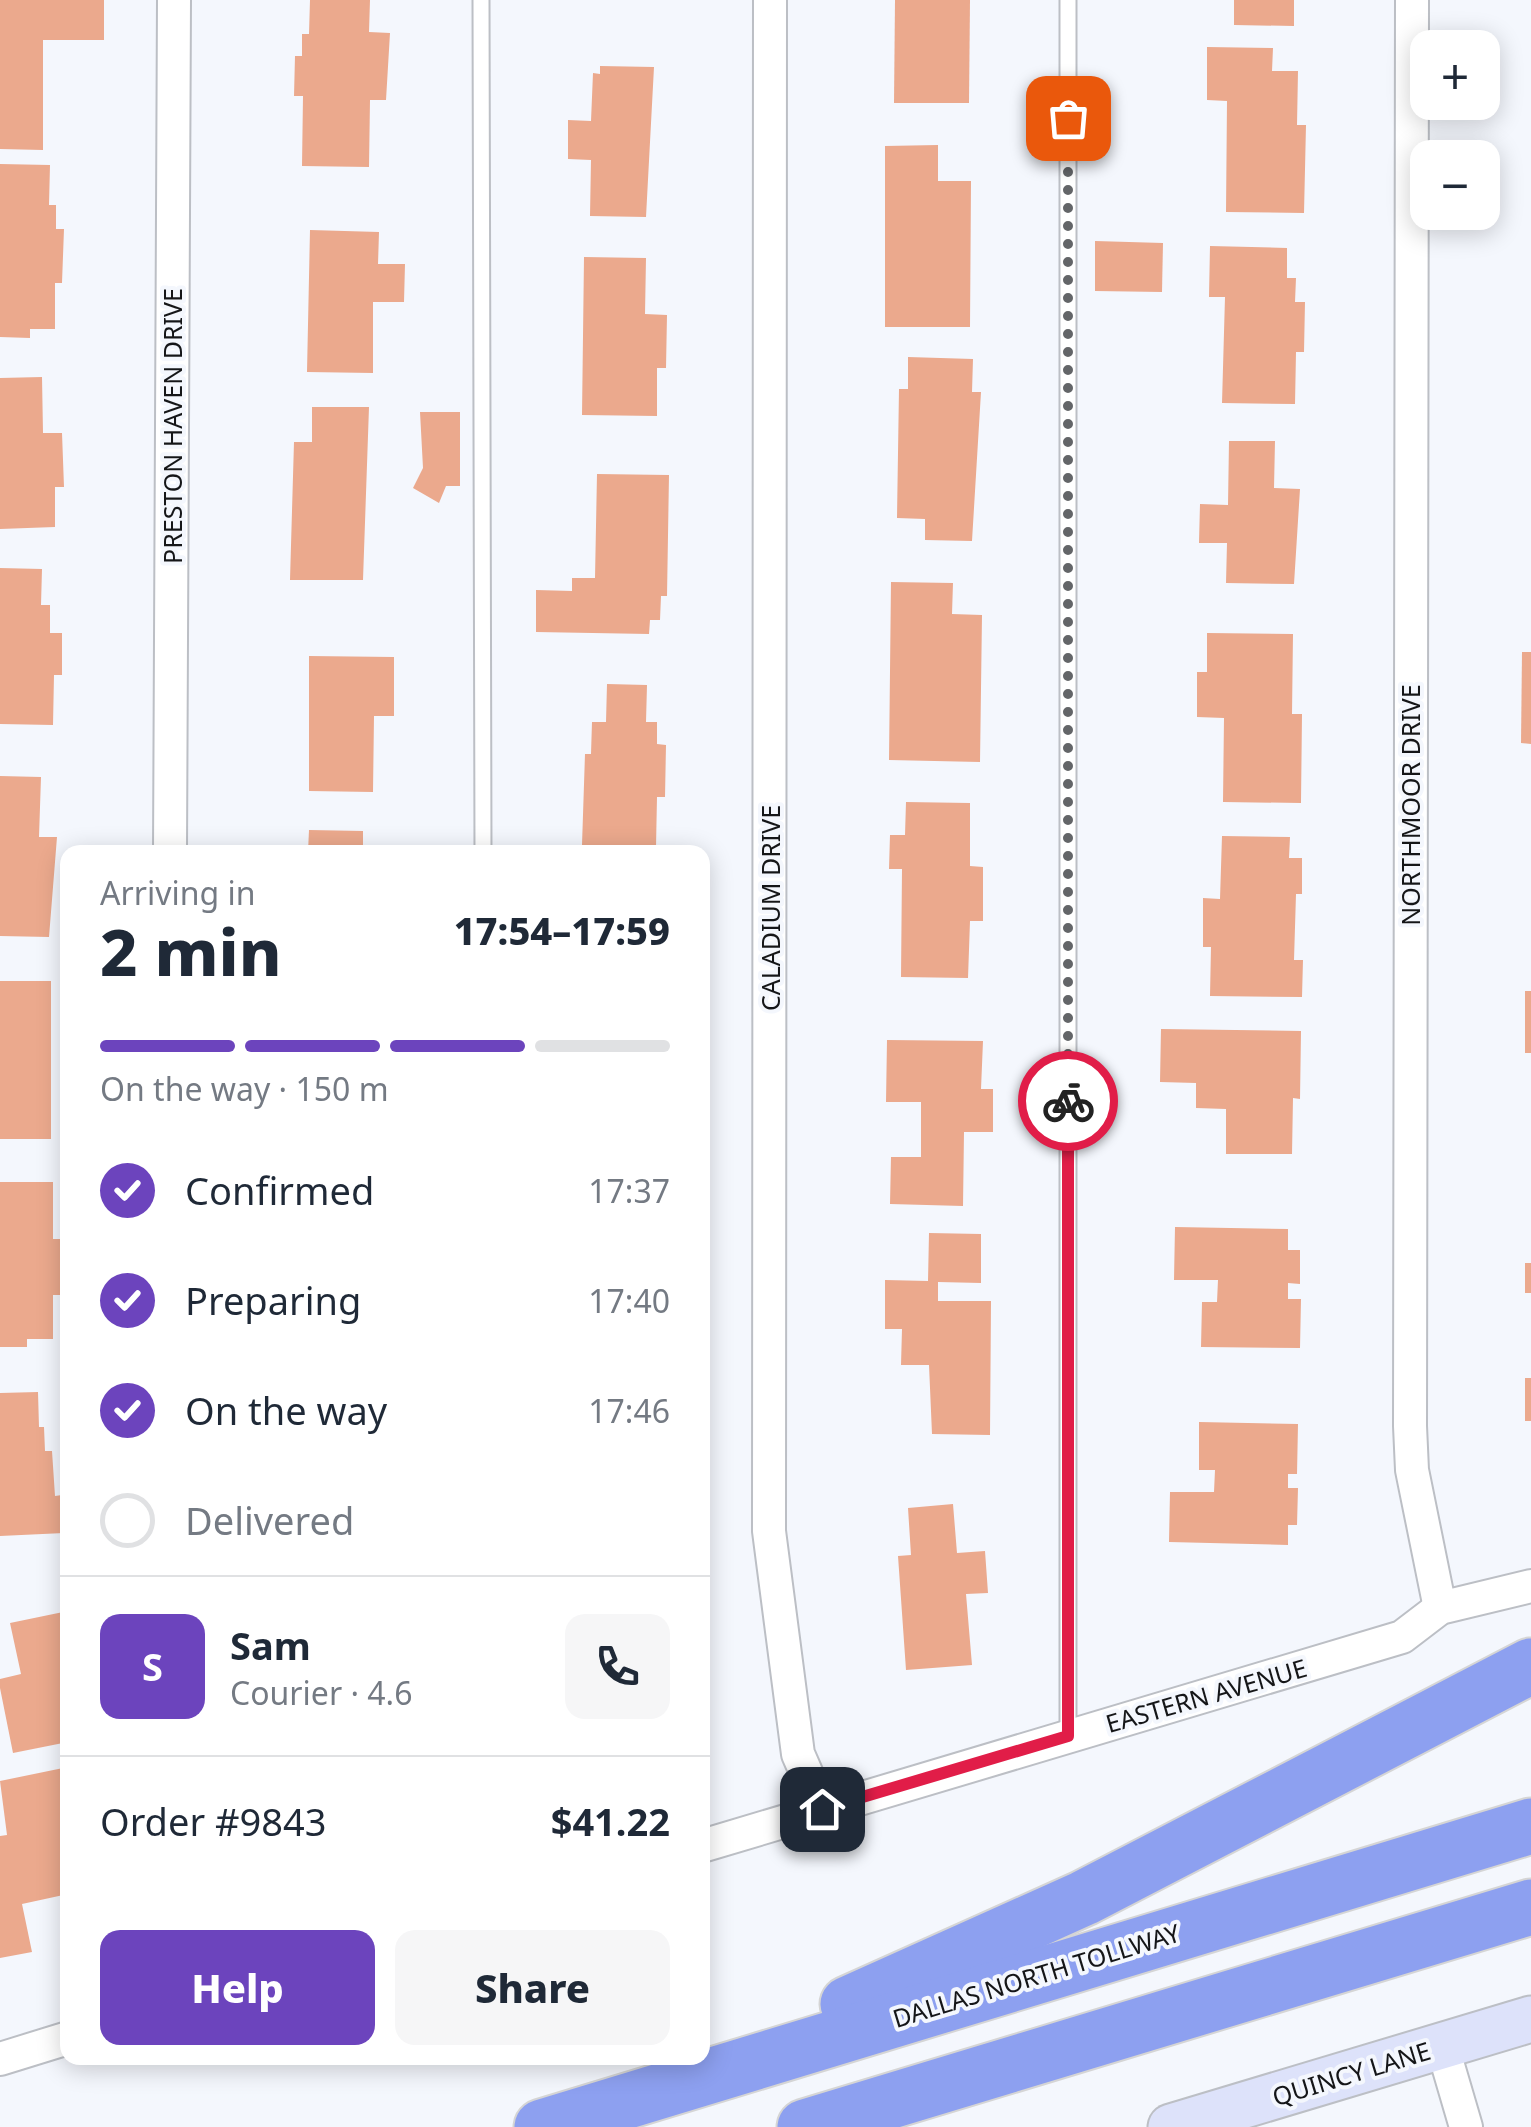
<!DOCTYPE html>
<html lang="en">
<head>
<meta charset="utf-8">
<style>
	:root { --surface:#fff; --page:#f6f6f7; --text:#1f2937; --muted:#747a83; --line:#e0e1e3; --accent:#6c44bd }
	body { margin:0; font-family:"Noto Sans",sans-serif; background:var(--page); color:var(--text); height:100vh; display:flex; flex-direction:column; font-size:38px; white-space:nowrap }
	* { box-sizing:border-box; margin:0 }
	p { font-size:32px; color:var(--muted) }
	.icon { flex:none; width:55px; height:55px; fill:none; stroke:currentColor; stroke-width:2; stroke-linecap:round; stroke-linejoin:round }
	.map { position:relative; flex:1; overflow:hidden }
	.panel { position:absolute; left:60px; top:845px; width:650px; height:1220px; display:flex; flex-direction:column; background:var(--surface); border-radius:20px; box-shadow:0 5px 25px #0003 }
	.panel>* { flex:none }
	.buttons { position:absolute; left:1410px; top:30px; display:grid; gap:20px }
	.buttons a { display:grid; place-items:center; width:90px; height:90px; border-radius:20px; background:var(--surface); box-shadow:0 5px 25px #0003; font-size:50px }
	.pin { position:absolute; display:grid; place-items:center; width:85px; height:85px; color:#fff; margin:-42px; border-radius:20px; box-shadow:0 5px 15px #0006 }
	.courier { position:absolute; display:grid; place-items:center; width:100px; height:100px; margin:-50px; border:8px solid #e11d48; border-radius:50%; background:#fff; color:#222; box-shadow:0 2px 12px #0007 }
	.head em { font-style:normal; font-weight:800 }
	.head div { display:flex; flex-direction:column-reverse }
	.head { display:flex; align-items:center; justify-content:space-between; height:170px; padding:0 40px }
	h1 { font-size:65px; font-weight:800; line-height:75px }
	.bar { display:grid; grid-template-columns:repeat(4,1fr); gap:15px 10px; align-content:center; height:120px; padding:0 40px }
	.bar i { height:12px; border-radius:8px; background:var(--line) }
	.bar .current { background:var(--accent) }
	.bar p { grid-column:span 4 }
	.line { display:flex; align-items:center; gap:25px; padding:0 40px; border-top:2px solid var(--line) }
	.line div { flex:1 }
	.round { display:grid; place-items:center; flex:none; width:105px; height:105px; border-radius:20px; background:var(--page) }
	ol { padding:0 40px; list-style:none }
	li { display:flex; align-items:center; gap:30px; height:110px }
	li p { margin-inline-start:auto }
	li .icon { padding:10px; border-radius:50%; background:var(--accent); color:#fff; stroke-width:4 }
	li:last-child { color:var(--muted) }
	li i { width:55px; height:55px; border:5px solid var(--line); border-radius:50% }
	.button { display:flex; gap:20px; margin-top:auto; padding:20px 40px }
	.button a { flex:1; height:115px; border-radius:20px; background:var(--accent); color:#fff; font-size:40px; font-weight:800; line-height:115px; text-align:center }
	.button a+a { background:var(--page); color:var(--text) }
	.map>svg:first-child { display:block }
</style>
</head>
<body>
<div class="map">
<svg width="1531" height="2127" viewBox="0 0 1531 2127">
	<rect width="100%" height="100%" fill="#f4f7fd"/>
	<!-- building -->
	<g fill="#eba98d">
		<polygon points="0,0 104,0 104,40 43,40 43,150 0,149"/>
		<polygon points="310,0 370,0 369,32 390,33 386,100 370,100 369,167 302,166 303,96 294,96 295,56 302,56 302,34 309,34"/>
		<polygon points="895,0 970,0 969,103 894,103"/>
		<polygon points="1234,0 1294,0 1294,26 1234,25"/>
		<polygon points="1207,47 1273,48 1272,71 1298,71 1297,125 1306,125 1304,213 1226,212 1227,101 1207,100"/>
		<polygon points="600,66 654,67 646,217 590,216 591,160 568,159 568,120 591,121 593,73 600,74"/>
		<polygon points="938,145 938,181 971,181 970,327 885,327 885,146"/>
		<polygon points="0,164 50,165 49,205 56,205 56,229 64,229 62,283 55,283 55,329 30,329 30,338 0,337"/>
		<polygon points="310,230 379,232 378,264 405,264 404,302 373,302 373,373 307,372"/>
		<polygon points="1095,241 1163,243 1162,292 1095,291"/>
		<polygon points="1210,246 1287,248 1287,278 1296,278 1295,302 1305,302 1304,352 1296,352 1295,404 1222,403 1225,297 1209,297"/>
		<polygon points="584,257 646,258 645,314 667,315 666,368 657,368 657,416 582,415"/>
		<polygon points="908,357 973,359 972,392 981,392 972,541 925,540 925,519 897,518 899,389 908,389"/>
		<polygon points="42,377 43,433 62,433 64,487 55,487 55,527 0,529 0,378"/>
		<polygon points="312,407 369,407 363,580 290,580 294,442 312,442"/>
		<polygon points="420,412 460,412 460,486 446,486 439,503 413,488 423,468"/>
		<polygon points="1229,441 1275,441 1274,488 1300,489 1294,584 1226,583 1227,543 1199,543 1200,504 1228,505"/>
		<polygon points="597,474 669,475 667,596 661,596 660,620 650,620 649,634 536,632 536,590 572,591 572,578 595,578"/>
		<polygon points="0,568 42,569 41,605 50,605 50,633 62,633 62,675 54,675 53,725 0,724"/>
		<polygon points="891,582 953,583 952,614 982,615 980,762 889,760"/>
		<polygon points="1207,633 1293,634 1292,714 1302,714 1301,803 1223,802 1224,718 1197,717 1197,672 1207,672"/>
		<polygon points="1522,652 1531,652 1531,744 1521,743"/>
		<polygon points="309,656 394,657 394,716 374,716 373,792 309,791"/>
		<polygon points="607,684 647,685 646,722 657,722 657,744 666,745 665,797 657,797 656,847 582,845 585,754 591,754 592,722 606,722"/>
		<polygon points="0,776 41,777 39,837 57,837 49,937 0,936"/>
		<polygon points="906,802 970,803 970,866 983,867 983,921 970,921 968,978 901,977 902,869 889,869 890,835 905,835"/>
		<polygon points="309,830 363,831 363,852 308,852"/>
		<polygon points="1222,836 1290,837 1289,858 1302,858 1302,894 1296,894 1294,960 1303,960 1302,997 1210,996 1211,947 1203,947 1203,898 1220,899"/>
		<rect x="0" y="981" width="51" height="158"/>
		<rect x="1525" y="991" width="6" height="62"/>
		<polygon points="1161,1029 1301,1031 1300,1099 1293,1098 1292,1154 1226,1154 1226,1109 1196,1108 1196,1083 1160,1082"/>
		<polygon points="887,1040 983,1041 981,1089 993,1089 993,1132 964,1132 963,1206 890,1204 891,1157 921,1157 921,1102 886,1102"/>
		<polygon points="0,1182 53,1182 53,1239 60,1239 60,1295 53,1295 53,1339 27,1339 27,1347 0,1347"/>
		<polygon points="1175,1227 1288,1229 1288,1250 1300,1250 1300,1284 1288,1283 1288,1299 1301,1299 1300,1348 1201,1347 1202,1302 1217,1302 1218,1280 1174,1280"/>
		<polygon points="929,1233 981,1234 981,1283 938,1282 938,1301 991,1301 990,1435 932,1434 929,1365 901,1365 902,1329 885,1329 885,1280 928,1281"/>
		<rect x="1525" y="1263" width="6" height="30"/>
		<rect x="1525" y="1378" width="6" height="43"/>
		<polygon points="38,1392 39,1427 44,1427 45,1451 52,1451 55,1496 62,1495 64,1533 0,1536 0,1393"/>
		<polygon points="1199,1422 1298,1424 1297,1474 1288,1474 1288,1488 1298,1488 1297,1525 1288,1525 1288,1545 1169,1542 1170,1492 1214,1492 1215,1470 1199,1470"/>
		<polygon points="953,1504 957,1553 985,1551 988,1593 966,1594 972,1665 906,1670 898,1556 911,1555 908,1508"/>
		<polygon points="68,1611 68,1742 13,1753 0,1688 0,1679 21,1674 10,1623"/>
		<polygon points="68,1767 68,1894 22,1904 32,1952 0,1958 0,1836 7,1835 0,1781"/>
	</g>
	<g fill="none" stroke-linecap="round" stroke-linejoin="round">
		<!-- service casing -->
		<g stroke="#bcbfc5" stroke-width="19">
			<g id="service">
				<polyline points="481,0 483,852"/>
				<polyline points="1068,0 1068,1736"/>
			</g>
		</g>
		<!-- minor casing -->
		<g stroke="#bcbfc5" stroke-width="36">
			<g id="minor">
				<polyline points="770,0 769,1531 798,1754 822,1809"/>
				<polyline points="1412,0 1410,1426 1412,1470 1440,1608"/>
				<polyline points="170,852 174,0"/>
				<polyline points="702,1846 1402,1637 1440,1608 1531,1586"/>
				<polyline points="1442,2045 1466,2127"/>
				<polyline points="0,2059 68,2038"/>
			</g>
		</g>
		<!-- secondary casing -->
		<g stroke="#bcbfc5" stroke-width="49">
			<polyline id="secondary" points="1171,2127 1531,2019"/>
		</g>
		<!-- motorway casing -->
		<g stroke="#d5d5d5" stroke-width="59">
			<g id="motorway">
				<polyline points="848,2004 1084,1898 1531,1666"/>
				<polyline points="542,2127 1531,1826"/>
				<polyline points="805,2127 1531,1907"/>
			</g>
		</g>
		<!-- service -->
		<use href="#service" stroke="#fff" stroke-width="15"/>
		<!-- minor -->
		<use href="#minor" stroke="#fff" stroke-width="32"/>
		<!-- secondary -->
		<use href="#secondary" stroke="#dde2fa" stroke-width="45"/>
		<!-- motorway -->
		<use href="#motorway" stroke="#8da0f0" stroke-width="55"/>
	</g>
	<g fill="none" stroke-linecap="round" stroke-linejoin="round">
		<!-- done -->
		<polyline stroke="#636568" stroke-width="10" stroke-dasharray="0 18" points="1068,118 1068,1101"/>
		<!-- route -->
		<polyline stroke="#e11d48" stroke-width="12" points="822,1809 1068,1736 1068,1101"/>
	</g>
	<g text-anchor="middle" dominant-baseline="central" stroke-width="8" stroke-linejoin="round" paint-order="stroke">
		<!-- street labels -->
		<g font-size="25" fill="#151618" stroke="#f4f7fd">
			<text transform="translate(172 426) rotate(-90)">PRESTON HAVEN DRIVE</text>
			<text transform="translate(1410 805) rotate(-90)">NORTHMOOR DRIVE</text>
			<text transform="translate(770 908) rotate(-90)">CALADIUM DRIVE</text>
			<text transform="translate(1206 1695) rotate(-16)">EASTERN AVENUE</text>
			<text transform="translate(1036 1975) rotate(-17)">DALLAS NORTH TOLLWAY</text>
			<text transform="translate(1351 2073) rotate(-17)">QUINCY LANE</text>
		</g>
	</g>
</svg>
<div class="buttons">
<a>+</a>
<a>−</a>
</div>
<div class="pin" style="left:1068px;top:118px;background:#ea580c"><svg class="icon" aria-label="bag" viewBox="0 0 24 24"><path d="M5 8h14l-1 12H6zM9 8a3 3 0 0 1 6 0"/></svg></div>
<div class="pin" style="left:822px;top:1809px;background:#1f2937"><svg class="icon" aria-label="home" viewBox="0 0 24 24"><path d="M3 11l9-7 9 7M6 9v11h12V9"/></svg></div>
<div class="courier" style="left:1068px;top:1101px"><svg class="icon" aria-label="bike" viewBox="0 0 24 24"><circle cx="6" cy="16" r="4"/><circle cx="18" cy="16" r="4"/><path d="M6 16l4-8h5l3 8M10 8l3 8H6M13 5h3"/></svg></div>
<section class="panel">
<div class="head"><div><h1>2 min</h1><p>Arriving in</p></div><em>17:54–17:59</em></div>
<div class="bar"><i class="current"></i><i class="current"></i><i class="current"></i><i></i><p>On the way · 150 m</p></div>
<ol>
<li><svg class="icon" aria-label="check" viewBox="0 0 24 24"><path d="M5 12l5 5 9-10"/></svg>Confirmed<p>17:37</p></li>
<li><svg class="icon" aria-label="check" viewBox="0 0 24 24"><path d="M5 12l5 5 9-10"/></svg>Preparing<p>17:40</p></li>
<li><svg class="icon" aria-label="check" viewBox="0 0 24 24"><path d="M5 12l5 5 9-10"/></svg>On the way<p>17:46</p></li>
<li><i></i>Delivered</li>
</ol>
<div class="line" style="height:180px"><b class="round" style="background:var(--accent);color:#fff">S</b><div><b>Sam</b><p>Courier · 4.6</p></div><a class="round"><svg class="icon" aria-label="phone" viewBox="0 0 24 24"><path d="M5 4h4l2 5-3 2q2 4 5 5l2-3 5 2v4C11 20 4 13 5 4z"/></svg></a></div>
<div class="line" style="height:130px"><div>Order #9843</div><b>$41.22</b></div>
<div class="button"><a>Help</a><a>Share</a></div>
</section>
</div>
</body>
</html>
